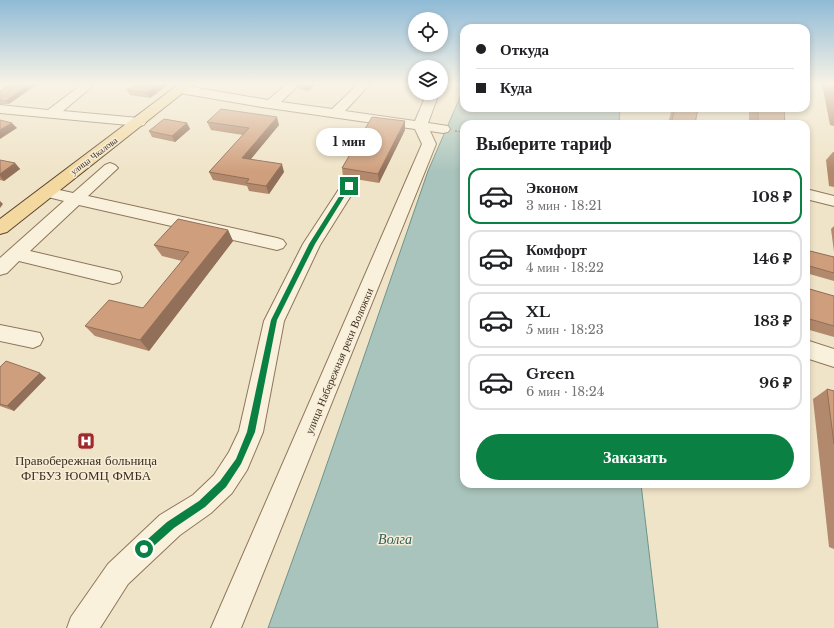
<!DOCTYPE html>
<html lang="ru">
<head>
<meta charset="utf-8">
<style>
	:root { --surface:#fff; --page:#f6f6f6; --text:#202124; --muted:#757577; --line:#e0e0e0; --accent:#0b8043 }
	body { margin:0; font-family:"Libre Baskerville",serif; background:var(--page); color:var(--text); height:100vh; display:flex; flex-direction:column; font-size:15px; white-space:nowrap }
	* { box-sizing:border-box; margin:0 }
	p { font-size:13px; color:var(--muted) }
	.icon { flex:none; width:22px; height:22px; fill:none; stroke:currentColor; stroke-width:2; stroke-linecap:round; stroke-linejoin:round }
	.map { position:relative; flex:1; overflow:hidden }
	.drawer { position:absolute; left:460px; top:120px; width:350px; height:368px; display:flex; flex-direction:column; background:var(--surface); border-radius:12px; box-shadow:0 2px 6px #0003 }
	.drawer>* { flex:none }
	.top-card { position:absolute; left:460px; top:24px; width:350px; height:88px; border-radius:12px; box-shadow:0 2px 6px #0003; display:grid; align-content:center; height:88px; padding:0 16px; background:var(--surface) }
	.fabs { position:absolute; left:408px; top:12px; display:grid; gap:8px }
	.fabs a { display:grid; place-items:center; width:40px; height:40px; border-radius:50%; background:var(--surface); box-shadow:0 2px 6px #0003; font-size:20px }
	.end { position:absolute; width:18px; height:18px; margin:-9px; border:5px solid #0b8043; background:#fff; box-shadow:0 0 0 2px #fff }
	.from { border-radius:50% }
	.bubble { position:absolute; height:28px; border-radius:14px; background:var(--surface); box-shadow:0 2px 6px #0003; font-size:13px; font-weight:800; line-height:28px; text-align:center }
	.top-card b { display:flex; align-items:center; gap:14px; height:38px; font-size:15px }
	.top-card b+b { border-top:1px solid var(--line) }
	.top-card i { width:10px; height:10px; background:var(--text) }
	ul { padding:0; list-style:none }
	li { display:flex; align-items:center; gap:12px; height:56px; margin:0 8px 6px; padding:0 8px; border:2px solid var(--line); border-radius:12px }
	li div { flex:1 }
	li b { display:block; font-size:15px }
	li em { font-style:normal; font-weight:800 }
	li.active { border-color:var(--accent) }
	li>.icon { width:36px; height:36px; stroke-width:1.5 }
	h2 { padding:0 16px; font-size:18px; line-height:48px }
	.button { display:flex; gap:8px; margin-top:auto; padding:8px 16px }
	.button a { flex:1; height:46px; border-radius:24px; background:var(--accent); color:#fff; font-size:16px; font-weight:800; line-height:46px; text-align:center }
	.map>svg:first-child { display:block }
	.water { fill:#a9c4bc; stroke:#6f938a }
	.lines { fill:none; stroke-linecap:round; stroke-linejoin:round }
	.minor-casing { stroke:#8d765c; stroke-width:2 }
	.major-casing { stroke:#5b4430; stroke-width:2 }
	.path-far1 { stroke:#8d765c; stroke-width:1.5; stroke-dasharray:2 1.5; stroke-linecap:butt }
	.path { stroke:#8d765c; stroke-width:2; stroke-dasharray:2.5 1.5; stroke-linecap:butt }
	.minor { fill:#faf1dc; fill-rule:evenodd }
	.major { fill:#f3d9a0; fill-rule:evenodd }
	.wall { fill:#b2896c }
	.shaded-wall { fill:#916f58 }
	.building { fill:#cf9f7d; stroke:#916f58 }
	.route { fill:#0b8043 }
	.labels { text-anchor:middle; stroke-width:3; stroke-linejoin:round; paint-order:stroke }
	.far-street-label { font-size:9px; fill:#3d2e20; stroke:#f7eed8 }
	.street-label { font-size:11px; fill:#3d2e20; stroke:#f7eed8 }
	.near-poi-label { font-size:13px; fill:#3d2e20; stroke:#f7eed8 }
	.near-water-label { font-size:14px; font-style:italic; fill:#2f5d5a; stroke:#f7eed8 }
</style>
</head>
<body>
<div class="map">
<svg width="834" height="628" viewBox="0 0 834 628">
	<rect width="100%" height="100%" fill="#f0e4c8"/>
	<path class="water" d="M 464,88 L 464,108 L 620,108 L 619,124 L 464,124 L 464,484 L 641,484 L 658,628 L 268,628 L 319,487 L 428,171 Z"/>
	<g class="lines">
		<defs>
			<g id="minor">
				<path d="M 0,84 L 13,84 L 4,93 L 0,94 Z"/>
				<path d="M 82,84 L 95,84 L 63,111 L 139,118 L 144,119 L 146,122 L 144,125 L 139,126 L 0,113 L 0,105 L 48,110 Z"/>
				<path d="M 287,84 L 300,84 L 281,102 L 332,109 L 358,84 L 370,84 L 345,111 L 415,121 L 427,93 L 439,93 L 428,123 L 448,126 L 450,129 L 448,132 L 443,133 L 430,131 L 436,144 L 241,628 L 211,628 L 422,144 L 415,129 L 262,107 L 180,93 L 176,92 L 174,89 L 176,86 L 180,85 L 268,100 Z"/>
				<path d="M 110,163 L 115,165 L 118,168 L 88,196 L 277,238 L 283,240 L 286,244 L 283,248 L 277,250 L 79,205 L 30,251 L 120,272 L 122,277 L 120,282 L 113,284 L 19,261 L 7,273 L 0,275 L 0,258 L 64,201 L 40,195 L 38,192 L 40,189 L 46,187 L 73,193 L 105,165 Z"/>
				<path d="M 349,181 L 355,183 L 357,186 L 320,245 L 284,321 L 263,432 L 247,470 L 232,493 L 211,513 L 180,535 L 128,584 L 100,628 L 67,628 L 71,617 L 108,564 L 160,515 L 193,495 L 214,475 L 229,452 L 239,431 L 264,321 L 303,244 L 343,183 Z"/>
				<path d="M 806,189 L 834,196 L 834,206 L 806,199 Z"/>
				<path d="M 0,325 L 40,333 L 43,339 L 40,345 L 33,348 L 0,341 Z"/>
				<path d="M 806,340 L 834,349 L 834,367 L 806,358 Z"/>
			</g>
			<path id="major" d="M 179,84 L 194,84 L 7,232 L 0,234 L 0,219 Z"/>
		</defs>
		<use href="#minor" class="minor-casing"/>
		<use href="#major" class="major-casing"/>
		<path class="path-far1" d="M 455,131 L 464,132"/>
		<path class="path" d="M 806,214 L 807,207"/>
		<use href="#minor" class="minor"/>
		<use href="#major" class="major"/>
	</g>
	<g class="wall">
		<path d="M 169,84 L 150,98 L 130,95 L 127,90 Z"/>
		<path d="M 316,84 L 308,91 L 298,88 L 297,85 Z"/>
		<path d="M 822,84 L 834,84 L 834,126 L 830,125 Z"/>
		<path d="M 0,91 L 9,104 L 0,104 Z"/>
		<path d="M 672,108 L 698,108 L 695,124 L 668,124 Z"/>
		<path d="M 749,108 L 784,108 L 785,124 L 749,124 Z"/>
		<path d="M 207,122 L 279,125 L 251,159 L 284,172 L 269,194 L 249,191 L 247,186 L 213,180 L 209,172 L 243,135 L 211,130 Z"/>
		<path d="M 187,123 L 190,129 L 175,142 L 152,137 L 149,131 Z"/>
		<path d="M 405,130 L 379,183 L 343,177 L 342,168 Z"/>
		<path d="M 833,152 L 834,152 L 834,187 L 829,186 L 826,160 Z"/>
		<path d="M 0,160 L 15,163 L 20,169 L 4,181 L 0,180 Z"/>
		<path d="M 834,226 L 834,252 L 831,229 Z"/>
		<path d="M 228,230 L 233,241 L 149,351 L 95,336 L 85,326 L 143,308 L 182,261 L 162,256 L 154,245 Z"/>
		<path d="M 806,250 L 834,257 L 834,281 L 806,273 Z"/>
		<path d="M 806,288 L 834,296 L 834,337 L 806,329 Z"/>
		<path d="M 0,367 L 40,373 L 46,378 L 14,411 L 0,406 Z"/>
		<path d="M 827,389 L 834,391 L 834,549 L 829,547 L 813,399 Z"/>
	</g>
	<g class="shaded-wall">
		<path d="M 30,84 L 38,84 L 9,104 L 6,101 Z"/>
		<path d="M 159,84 L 169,84 L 150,98 L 147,92 Z"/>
		<path d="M 313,84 L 316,84 L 308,91 L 308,88 Z"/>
		<path d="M 277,117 L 279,125 L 245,166 L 242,158 Z"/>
		<path d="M 405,121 L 405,130 L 379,183 L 378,174 Z"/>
		<path d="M 12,123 L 17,128 L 0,139 L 0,130 Z"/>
		<path d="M 187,123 L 190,129 L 175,142 L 172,136 Z"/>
		<path d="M 15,163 L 20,169 L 4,181 L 0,176 L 0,174 Z"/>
		<path d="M 282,164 L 284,172 L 269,194 L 266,186 Z"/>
		<path d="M 0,201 L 3,204 L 0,208 Z"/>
		<path d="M 228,230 L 233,241 L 149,351 L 140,340 Z"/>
		<path d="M 40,373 L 46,378 L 14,411 L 7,406 Z"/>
	</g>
	<g class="building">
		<path d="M 9,84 L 30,84 L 6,101 L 0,100 L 0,91 L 2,90 Z"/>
		<path d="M 135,84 L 159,84 L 147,92 L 127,90 Z"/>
		<path d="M 299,84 L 313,84 L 308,88 L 297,85 Z"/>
		<path d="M 675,108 L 698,108 L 695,124 L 671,124 Z"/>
		<path d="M 758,108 L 784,108 L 785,124 L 767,124 L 758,122 Z"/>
		<path d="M 221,109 L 277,117 L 242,158 L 282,164 L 266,186 L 246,183 L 249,179 L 209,172 L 249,128 L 207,122 Z"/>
		<path d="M 372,117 L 405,121 L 378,174 L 342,168 Z"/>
		<path d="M 164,119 L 187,123 L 172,136 L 149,131 Z"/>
		<path d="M 0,120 L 12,123 L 0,130 Z"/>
		<path d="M 0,160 L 15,163 L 0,174 Z"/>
		<path d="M 178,219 L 228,230 L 140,340 L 85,326 L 109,300 L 143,308 L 189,252 L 154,245 Z"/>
		<path d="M 806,250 L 834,257 L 834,273 L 806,265 Z"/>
		<path d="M 806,288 L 834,296 L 834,326 L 806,318 Z"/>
		<path d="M 6,361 L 40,373 L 7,406 L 0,404 L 0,367 Z"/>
		<path d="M 827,389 L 834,391 L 834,444 Z"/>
	</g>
	<linearGradient id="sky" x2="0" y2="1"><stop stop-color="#8fbad6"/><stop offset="0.49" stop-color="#f8f3e6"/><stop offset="1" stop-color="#f8f3e6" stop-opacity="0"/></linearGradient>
	<rect width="834" height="171" fill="url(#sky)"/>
	<path class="route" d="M 347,184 L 351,186 L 315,244 L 277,320 L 255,432 L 241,464 L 226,487 L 205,507 L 174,528 L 147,552 L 144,554 L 140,552 L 139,549 L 140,546 L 167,522 L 199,501 L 220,481 L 236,459 L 247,432 L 271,320 L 309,244 Z"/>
	<defs>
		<symbol id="hospital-square" viewBox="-11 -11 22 22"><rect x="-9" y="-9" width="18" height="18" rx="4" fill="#9e2a2b" stroke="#f7eed8"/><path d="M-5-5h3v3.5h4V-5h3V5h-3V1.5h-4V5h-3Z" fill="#fff"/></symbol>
	</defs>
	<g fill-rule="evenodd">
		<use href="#hospital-square" x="76" y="431" width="20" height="20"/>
	</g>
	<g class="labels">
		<g class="far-street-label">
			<text transform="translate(94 156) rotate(-37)" y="3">улица Чкалова</text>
		</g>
		<g class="street-label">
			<text transform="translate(339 361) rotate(-67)" y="4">улица Набережная реки Воложки</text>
		</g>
		<g class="near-poi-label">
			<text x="86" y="465">Правобережная больница<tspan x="86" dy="15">ФГБУЗ ЮОМЦ ФМБА</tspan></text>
		</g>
		<g class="near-water-label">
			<text x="395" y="544">Волга</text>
		</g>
	</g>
</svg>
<div class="fabs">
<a><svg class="icon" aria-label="locate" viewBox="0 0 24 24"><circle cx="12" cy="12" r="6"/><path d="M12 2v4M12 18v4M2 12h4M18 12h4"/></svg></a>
<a><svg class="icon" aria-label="layers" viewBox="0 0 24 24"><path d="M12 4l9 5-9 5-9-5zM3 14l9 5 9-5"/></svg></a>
</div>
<i class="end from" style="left:144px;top:549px"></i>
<i class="end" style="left:349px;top:186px"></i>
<div class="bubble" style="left:316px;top:128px;width:66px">1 мин</div>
<div class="top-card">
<b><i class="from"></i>Откуда</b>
<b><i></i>Куда</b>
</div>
<section class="drawer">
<h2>Выберите тариф</h2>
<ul>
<li class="active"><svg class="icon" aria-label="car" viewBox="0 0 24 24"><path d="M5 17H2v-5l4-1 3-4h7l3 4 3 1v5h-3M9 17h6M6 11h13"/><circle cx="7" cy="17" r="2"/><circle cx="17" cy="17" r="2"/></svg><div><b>Эконом</b><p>3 мин · 18:21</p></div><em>108 ₽</em></li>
<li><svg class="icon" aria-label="car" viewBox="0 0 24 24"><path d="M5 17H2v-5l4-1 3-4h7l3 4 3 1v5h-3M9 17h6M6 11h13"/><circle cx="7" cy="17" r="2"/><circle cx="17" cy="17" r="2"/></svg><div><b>Комфорт</b><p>4 мин · 18:22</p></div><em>146 ₽</em></li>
<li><svg class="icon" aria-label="car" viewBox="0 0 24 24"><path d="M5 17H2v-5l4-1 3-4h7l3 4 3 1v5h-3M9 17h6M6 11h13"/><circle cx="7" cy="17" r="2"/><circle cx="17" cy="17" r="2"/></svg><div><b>XL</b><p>5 мин · 18:23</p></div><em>183 ₽</em></li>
<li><svg class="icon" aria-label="car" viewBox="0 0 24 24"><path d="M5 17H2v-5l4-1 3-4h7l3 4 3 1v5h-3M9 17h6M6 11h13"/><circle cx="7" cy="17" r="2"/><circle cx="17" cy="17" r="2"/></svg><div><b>Green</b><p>6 мин · 18:24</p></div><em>96 ₽</em></li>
</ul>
<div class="button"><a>Заказать</a></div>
</section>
</div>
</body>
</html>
